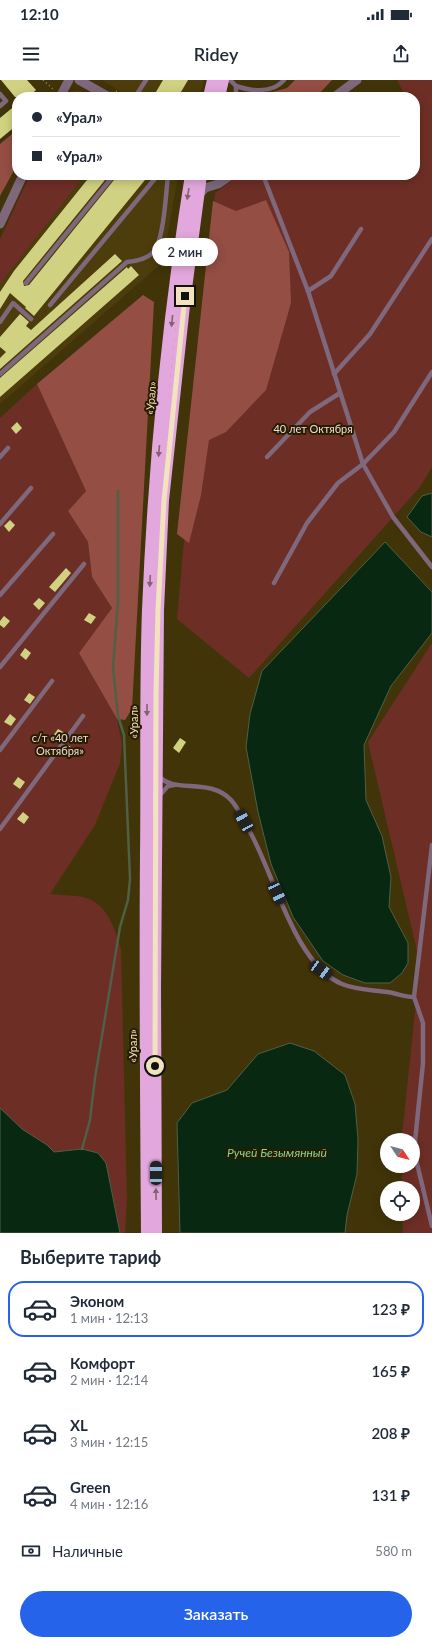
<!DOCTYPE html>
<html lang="ru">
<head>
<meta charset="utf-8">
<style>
	:root { --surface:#fff; --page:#f6f6f7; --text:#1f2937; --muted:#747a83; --line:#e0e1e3; --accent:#2563eb }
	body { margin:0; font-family:Lato,sans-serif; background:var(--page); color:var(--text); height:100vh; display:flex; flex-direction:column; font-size:15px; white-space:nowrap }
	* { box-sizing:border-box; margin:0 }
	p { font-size:13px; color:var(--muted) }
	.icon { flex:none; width:22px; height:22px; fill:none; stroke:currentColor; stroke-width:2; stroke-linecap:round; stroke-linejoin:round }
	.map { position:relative; height:1153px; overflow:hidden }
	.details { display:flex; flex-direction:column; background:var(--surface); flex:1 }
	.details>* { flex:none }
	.guide { position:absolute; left:12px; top:12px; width:408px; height:88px; border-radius:16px; box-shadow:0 2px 10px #0003; display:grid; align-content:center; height:88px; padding:0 20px; background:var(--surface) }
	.needle { width:26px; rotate:125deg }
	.buttons { position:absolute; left:380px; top:1053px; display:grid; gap:8px }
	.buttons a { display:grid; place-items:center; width:40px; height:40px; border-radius:50%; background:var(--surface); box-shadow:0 2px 10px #0003; font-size:20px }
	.end { position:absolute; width:18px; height:18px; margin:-9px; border:5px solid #f1e3be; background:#111; box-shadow:0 0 0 2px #111 }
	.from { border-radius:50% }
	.bubble { position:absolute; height:28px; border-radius:14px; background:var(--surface); box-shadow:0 2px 10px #0003; font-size:13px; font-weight:600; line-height:28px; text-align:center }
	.car { position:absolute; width:12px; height:24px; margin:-12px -6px; border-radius:5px; box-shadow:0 0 3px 1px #0007; background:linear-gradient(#222 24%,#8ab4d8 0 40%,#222 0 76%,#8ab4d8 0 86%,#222 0) }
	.guide b { display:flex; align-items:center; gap:14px; height:38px; font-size:15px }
	.guide b+b { border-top:1px solid var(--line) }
	.guide i { width:10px; height:10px; background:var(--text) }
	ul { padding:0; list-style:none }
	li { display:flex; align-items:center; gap:12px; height:56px; margin:0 8px 6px; padding:0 12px; border:2px solid transparent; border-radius:16px }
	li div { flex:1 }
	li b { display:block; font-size:15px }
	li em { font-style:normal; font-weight:600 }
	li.on { border-color:var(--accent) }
	li>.icon { width:36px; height:36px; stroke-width:1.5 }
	h2 { padding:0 20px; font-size:18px; line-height:48px }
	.pay { display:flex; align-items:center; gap:10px; height:44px; padding:0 20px; font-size:15px }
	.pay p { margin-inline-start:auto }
	.action { display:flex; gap:8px; margin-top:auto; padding:8px 20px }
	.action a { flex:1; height:46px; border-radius:24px; background:var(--accent); color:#fff; font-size:16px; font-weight:600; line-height:46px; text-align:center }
	.status { display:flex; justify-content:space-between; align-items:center; height:28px; padding:0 20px; background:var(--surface); direction:ltr }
	.status svg { height:11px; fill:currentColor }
	header { display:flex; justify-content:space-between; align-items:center; height:52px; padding:0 20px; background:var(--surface); font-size:18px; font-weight:600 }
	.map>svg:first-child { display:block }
	.built { fill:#4d3d0c }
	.green { fill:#6d2e25 }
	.forest { fill:#944e44 }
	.water { fill:#082811; stroke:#4e6045 }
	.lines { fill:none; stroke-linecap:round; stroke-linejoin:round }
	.stream { stroke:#4e6045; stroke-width:2.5 }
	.building { fill:#d0d282 }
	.path { stroke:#9c8e66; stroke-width:1.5; stroke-dasharray:1 3; stroke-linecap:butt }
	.lane { stroke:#7f677c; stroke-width:4.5 }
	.street { stroke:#7f677c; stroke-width:9 }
	.highway { stroke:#e2a8dd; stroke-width:12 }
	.oneway { fill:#84626e }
	.route { stroke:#f1e3be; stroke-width:5 }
	.labels { text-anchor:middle; stroke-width:4; stroke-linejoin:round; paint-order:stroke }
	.street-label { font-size:11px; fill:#f1e3be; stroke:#271c00 }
	.park-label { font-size:11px; fill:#f0dad6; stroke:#271c00 }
	.water-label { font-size:12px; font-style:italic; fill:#80d592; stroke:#271c00 }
</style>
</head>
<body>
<div class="status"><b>12:10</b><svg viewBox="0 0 49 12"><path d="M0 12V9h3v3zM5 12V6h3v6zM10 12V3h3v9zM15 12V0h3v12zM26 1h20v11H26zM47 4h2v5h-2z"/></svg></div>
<header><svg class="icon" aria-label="menu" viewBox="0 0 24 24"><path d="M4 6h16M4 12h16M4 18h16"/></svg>Ridey<svg class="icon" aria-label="share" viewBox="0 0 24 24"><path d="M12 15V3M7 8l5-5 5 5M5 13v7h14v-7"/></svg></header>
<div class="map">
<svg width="432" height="1153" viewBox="0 0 432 1153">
	<rect width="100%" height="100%" fill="#423409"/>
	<g class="built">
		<path d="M 102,0 L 204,0 L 199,17 L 130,17 Z"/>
		<path d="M 85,95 L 178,95 L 163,182 L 0,324 L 0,204 Z"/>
	</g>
	<g class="green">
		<path d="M 397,0 L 432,0 L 432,387 L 420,407 L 249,598 L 177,539 L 215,113 L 239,95 L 415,95 L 415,17 L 406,17 Z"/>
		<path d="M 74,11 L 81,11 L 92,17 L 67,17 Z"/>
		<path d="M 30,95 L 85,95 L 0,204 L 0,159 Z"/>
		<path d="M 37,304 L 86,411 L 68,431 L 88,462 L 92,497 L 112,528 L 79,573 L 117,639 L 122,664 L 120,683 L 95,745 L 50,814 C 59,815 67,815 76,816 C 106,819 113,844 121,869 L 127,1119 L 125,1153 L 120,1153 L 111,1105 L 82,1069 L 54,1072 L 47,1065 L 22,1049 L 0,1028 L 0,338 Z"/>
		<path d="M 432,563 L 432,1153 L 403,1153 L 402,1134 L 413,1134 L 413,1108 L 402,1108 L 402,1086 L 413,1086 L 413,1060 L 402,1060 L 402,1056 L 420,884 L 368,662 Z"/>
	</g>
	<g class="forest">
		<path d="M 295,0 L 332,0 L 316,17 L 254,17 L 287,8 Z"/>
		<path d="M 17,50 L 17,85 L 0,116 L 0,64 Z"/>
		<path d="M 266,120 L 289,172 L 291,223 L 266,310 L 226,352 L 209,360 L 201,415 L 189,463 L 177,454 L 213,121 L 236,131 Z"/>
		<path d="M 143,215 L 154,222 L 132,629 L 125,640 L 117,639 L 79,573 L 112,528 L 92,497 L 88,462 L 68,431 L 86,411 L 37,304 Z"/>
	</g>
	<g class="water">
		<path d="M 432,413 L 432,457 L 421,452 L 407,437 L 422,416 Z"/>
		<path d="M 385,462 L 432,512 L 432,553 L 391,606 L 364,665 L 366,720 L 382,756 L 391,797 L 389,827 L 408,863 L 408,883 L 402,893 L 390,903 L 365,903 L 343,895 L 323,881 L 293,837 L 271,784 L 258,732 L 246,667 L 250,634 L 262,591 Z"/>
		<path d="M 290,963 L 314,971 L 345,995 L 355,1024 L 358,1059 L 357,1094 L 347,1135 L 345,1153 L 180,1153 L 177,1043 L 192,1023 L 227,1010 L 258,974 Z"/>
		<path d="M 0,1028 L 22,1049 L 47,1065 L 54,1072 L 82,1069 L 98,1073 L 106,1083 L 120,1153 L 0,1153 Z"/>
	</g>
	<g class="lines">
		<path class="stream" d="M 82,1069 L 90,1040 L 95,998 L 120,847 L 128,820 L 130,799 L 124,655 L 118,636 L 113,587 L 118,522 L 118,411"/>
	</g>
	<g class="building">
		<path d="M 1,0 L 27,0 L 36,10 L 28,17 L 15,17 Z"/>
		<path d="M 163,0 L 188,0 L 178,17 L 153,17 Z"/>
		<path d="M 17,24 L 17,45 L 0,59 L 0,38 Z"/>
		<path d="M 91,95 L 109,95 L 23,201 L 24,206 L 29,205 L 118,95 L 149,95 L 34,236 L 25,228 L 26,227 L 10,213 L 0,229 L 0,212 L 14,191 Z"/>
		<path d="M 115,174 L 122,181 L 0,289 L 0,278 L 6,272 L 0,267 L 0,257 L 20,234 L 29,242 L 26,246 L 31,250 Z"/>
		<path d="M 131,186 L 139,195 L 0,317 L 0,298 L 127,187 L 128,189 Z"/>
		<path d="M 17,342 L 22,348 L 16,354 L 11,348 Z"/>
		<path d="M 10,440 L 15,445 L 9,452 L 4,446 Z"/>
		<path d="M 66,488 L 71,493 L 55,512 L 49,507 Z"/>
		<path d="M 39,518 L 45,523 L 39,530 L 33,524 Z"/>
		<path d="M 89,533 L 96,537 L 91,544 L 84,540 Z"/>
		<path d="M 4,536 L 10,541 L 4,548 L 0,545 L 0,541 Z"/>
		<path d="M 25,568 L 31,573 L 26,580 L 20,575 Z"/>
		<path d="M 29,613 L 35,617 L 30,624 L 24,620 Z"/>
		<path d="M 10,634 L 16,639 L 11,646 L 4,642 Z"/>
		<path d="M 58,649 L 65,653 L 60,660 L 53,656 Z"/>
		<path d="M 180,658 L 186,662 L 179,673 L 173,668 Z"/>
		<path d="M 68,665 L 75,670 L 69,677 L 63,672 Z"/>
		<path d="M 18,697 L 25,702 L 20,709 L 13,704 Z"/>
		<path d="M 23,732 L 29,737 L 24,744 L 17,739 Z"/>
	</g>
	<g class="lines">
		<g class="path">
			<path d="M 43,0 L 53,9"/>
			<path d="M 116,11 L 126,17"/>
			<path d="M 163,168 L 168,179"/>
		</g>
		<g class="lane">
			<path d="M 230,0 L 236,6 L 236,17"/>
			<path d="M 236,6 C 251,11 272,14 284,0"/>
			<path d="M 0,14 L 6,21 L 0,26"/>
			<path d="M 135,17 L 146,0"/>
			<path d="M 263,95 L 308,211 L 363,384 L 393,437 L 432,487"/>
			<path d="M 26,203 L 114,95"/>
			<path d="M 308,211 L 331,196 L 361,149"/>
			<path d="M 50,225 L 158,95"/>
			<path d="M 0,242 L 13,223 L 31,239"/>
			<path d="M 0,294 L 127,182 C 137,181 149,179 155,170 C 164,156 166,113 168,95"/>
			<path d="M 334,294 L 370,254 L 432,159"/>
			<path d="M 0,377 L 8,368"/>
			<path d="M 267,377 L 310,332 L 340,313"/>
			<path d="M 0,444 L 31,408"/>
			<path d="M 274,503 L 307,443 L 338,403 L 363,384 L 394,352 L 432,292"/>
			<path d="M 0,515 L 53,454"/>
			<path d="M 0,587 L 84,484"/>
			<path d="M 0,670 L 52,601"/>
			<path d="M 159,696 C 173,714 210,697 231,720 C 239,729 244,741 250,752 C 274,794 295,885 342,904 C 356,910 372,910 387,912 C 396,913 404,917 414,917"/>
			<path d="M 160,715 L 168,706 L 174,705"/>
			<path d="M 0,749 L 83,636"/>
			<path d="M 432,765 L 414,917 L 423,943 L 423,983 L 414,1071 L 432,1146"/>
		</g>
		<g class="street">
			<path d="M 79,0 L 109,17"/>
			<path d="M 60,17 L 69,0"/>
			<path d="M 334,17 L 357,0"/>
			<path d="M 198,116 L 205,108 L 218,104 L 231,95"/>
			<path d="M 0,144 L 23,95"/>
		</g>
		<g class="highway">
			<path d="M 209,17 L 213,0"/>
			<path d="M 219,17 L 223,0"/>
			<path d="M 147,1153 C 146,1027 145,901 146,775 C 147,693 145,611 148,530 C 154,385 168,238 191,95"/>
			<path d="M 156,1153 L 155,909 L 158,530 L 163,420 L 185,216 L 201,95"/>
		</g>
	</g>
	<defs><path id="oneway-solid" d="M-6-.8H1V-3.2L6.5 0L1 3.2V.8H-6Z"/></defs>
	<g class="oneway">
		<use href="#oneway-solid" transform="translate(188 114) rotate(99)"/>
		<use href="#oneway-solid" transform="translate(172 241) rotate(96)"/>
		<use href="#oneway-solid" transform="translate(159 371) rotate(95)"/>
		<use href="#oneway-solid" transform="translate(150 501) rotate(93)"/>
		<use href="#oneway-solid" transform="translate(147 630) rotate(90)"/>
		<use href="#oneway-solid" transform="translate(156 1114) rotate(-91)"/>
	</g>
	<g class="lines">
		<path class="route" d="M 155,986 L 156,614 L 158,530 L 164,420 L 185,216"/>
	</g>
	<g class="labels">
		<g class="street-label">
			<text transform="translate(151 318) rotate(-85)" y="4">«Урал»</text>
			<text transform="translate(134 642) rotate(-90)" y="4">«Урал»</text>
			<text transform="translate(133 966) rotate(-90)" y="4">«Урал»</text>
		</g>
		<g class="park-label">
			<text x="313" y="353">40 лет Октября</text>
			<text x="60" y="662">с/т «40 лет<tspan x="60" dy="13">Октября»</tspan></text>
		</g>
		<g class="water-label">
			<text x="277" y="1077">Ручей Безымянный</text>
		</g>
	</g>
</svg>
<div class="buttons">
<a><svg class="needle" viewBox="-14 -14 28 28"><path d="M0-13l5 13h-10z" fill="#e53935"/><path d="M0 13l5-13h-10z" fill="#747a83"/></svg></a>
<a><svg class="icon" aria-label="locate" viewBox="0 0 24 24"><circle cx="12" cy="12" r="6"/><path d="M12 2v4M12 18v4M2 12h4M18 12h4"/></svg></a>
</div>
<i class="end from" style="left:155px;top:986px"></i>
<i class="end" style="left:185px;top:216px"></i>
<div class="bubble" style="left:152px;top:158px;width:66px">2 мин</div>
<i class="car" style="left:244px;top:741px;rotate:331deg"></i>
<i class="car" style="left:277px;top:813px;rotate:155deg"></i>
<i class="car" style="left:321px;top:890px;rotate:125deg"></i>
<i class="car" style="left:156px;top:1093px;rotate:0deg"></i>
<div class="guide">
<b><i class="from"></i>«Урал»</b>
<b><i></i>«Урал»</b>
</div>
</div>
<section class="details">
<h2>Выберите тариф</h2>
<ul>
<li class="on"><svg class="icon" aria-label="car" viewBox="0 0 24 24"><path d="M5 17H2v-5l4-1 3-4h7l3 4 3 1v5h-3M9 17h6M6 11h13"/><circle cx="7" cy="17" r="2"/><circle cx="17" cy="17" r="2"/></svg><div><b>Эконом</b><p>1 мин · 12:13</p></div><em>123 ₽</em></li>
<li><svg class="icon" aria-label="car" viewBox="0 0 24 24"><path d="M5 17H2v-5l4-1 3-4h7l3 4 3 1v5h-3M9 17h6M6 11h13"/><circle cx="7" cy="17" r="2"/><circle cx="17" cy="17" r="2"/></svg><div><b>Комфорт</b><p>2 мин · 12:14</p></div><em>165 ₽</em></li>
<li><svg class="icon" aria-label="car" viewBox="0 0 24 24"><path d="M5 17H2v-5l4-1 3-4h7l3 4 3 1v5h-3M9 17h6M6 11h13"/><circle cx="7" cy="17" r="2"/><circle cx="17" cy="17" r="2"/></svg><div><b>XL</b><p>3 мин · 12:15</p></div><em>208 ₽</em></li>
<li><svg class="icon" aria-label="car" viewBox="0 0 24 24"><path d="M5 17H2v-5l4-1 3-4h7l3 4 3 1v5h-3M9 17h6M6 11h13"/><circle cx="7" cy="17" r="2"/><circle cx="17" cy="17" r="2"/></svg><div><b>Green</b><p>4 мин · 12:16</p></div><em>131 ₽</em></li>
</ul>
<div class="pay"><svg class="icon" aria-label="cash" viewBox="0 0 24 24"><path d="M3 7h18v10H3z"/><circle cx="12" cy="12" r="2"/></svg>Наличные<p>580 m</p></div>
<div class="action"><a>Заказать</a></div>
</section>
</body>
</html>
